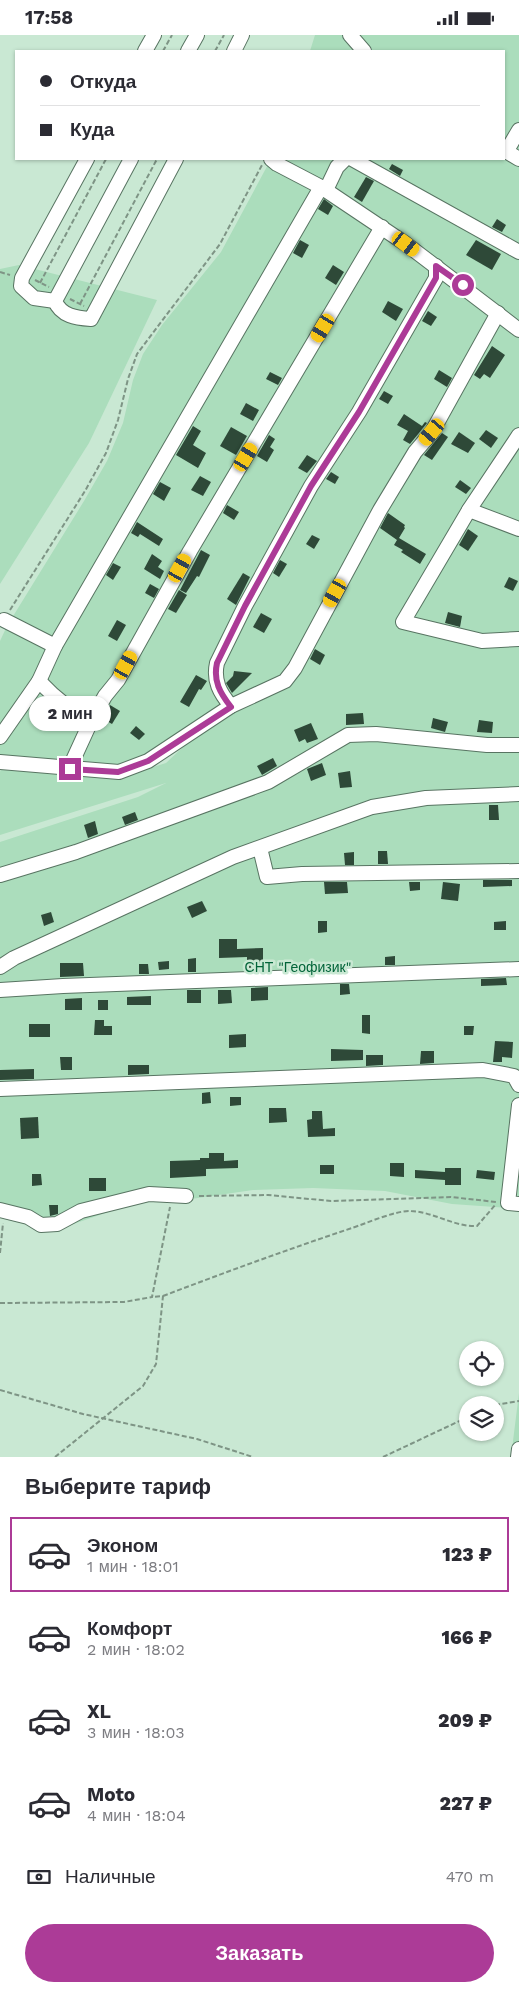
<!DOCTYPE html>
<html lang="ru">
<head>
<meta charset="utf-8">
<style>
	:root { --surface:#fff; --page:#f2f2f3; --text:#2b2b33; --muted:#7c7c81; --line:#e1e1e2; --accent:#ac3b97 }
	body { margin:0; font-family:"Work Sans",sans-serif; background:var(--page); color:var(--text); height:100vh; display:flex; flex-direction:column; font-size:19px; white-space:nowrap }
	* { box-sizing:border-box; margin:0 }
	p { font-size:16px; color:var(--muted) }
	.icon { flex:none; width:28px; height:28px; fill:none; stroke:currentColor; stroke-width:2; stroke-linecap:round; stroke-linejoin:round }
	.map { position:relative; height:1422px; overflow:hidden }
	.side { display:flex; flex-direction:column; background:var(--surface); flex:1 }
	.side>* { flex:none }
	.top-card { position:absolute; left:15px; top:15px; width:490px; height:110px; border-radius:0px; box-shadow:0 1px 4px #0004; display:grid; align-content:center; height:110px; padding:0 25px; background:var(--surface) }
	.fabs { position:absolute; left:459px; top:1306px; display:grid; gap:10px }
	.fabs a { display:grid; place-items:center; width:45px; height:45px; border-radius:50%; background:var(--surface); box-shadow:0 1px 4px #0004; font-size:25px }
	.end { position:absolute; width:22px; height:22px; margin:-11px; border:6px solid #ac3b97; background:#fff; box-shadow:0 0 0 2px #fff }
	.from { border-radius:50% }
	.bubble { position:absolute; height:35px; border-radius:18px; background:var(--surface); box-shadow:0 1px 4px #0004; font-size:16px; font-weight:800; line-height:35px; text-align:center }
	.car { position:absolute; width:15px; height:30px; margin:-15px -8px; border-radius:6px; box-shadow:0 0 4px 1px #0007; background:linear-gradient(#f5c518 24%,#345 0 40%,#f5c518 0 76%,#345 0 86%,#f5c518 0) }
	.top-card b { display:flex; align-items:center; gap:18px; height:48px; font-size:19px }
	.top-card b+b { border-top:1px solid var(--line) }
	.top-card i { width:12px; height:12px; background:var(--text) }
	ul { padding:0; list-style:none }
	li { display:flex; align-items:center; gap:15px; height:75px; margin:0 10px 8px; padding:0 15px; border:2px solid transparent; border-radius:0px }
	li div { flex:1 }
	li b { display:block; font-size:19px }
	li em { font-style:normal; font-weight:800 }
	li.selected { border-color:var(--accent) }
	li>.icon { width:45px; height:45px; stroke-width:1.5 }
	h2 { padding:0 25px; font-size:22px; line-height:60px }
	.pay { display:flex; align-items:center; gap:12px; height:55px; padding:0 25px; font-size:19px }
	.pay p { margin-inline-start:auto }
	.action { display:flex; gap:10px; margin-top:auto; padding:10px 25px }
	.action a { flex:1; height:58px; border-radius:30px; background:var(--accent); color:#fff; font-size:20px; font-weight:800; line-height:58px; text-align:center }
	.status { display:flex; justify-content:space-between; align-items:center; height:35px; padding:0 25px; background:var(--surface); direction:ltr }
	.status svg { height:14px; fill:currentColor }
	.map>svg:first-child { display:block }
	.green { fill:#abddbc }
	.building { fill:#2e4938 }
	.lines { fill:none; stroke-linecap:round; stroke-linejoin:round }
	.minor-casing { stroke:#587462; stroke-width:16 }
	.path { stroke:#7e9485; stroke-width:2; stroke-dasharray:5 2.5; stroke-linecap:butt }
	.minor { stroke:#fff; stroke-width:14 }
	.route { stroke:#ac3b97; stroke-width:6 }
	.labels { text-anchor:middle; stroke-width:5; stroke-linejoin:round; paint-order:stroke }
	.park-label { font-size:14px; fill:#026439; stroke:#c9e8d3 }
</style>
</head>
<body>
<div class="status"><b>17:58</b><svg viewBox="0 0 49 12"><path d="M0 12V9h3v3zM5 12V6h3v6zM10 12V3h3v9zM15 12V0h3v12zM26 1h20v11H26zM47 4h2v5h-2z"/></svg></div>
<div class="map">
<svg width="519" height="1422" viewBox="0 0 519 1422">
	<rect width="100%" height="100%" fill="#c9e8d3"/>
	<g class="green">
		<path d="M 315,0 L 519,0 L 519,1176 L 509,1173 L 452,1169 L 385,1156 L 313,1153 L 253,1155 L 191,1164 L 140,1166 L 56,1195 L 0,1180 L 0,807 L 138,762 L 166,748 L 0,800 L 0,737 L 2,730 L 34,731 L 71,740 L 118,743 L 166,728 L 199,697 L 127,732 L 0,726 L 0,606 L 7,591 L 84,466 L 107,426 L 123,388 L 133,345 L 143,319 L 162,290 L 221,217 L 271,124 L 504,124 L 504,16 L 310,16 Z"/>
		<path d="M 19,230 L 157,265 L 89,408 L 0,549 L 0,234 Z"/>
		<path d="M 519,1358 L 519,1422 L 511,1422 Z"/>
	</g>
	<g class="building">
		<path d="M 392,129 L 403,135 L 400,141 L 389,134 Z"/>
		<path d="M 366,142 L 374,146 L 362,167 L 354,162 Z"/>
		<path d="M 324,164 L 333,171 L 328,180 L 318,174 Z"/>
		<path d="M 497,184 L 506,190 L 502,197 L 492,192 Z"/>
		<path d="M 300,205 L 309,210 L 302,223 L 293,218 Z"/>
		<path d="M 476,205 L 501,219 L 492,235 L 466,220 Z"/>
		<path d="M 333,230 L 344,237 L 336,250 L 325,243 Z"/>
		<path d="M 388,266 L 403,274 L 396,286 L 382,277 Z"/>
		<path d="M 428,276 L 437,282 L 431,291 L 422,286 Z"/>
		<path d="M 492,311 L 505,320 L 490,343 L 484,339 L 480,344 L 474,340 Z"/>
		<path d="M 439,335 L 452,343 L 447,352 L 434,344 Z"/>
		<path d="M 270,337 L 282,343 L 278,350 L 266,344 Z"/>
		<path d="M 384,356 L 393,361 L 388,369 L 379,364 Z"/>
		<path d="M 246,368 L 259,375 L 253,386 L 240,379 Z"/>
		<path d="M 404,379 L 422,391 L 425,387 L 427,388 L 410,409 L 403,405 L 408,396 L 397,390 Z"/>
		<path d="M 193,391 L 201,396 L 193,410 L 206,418 L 198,433 L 176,420 Z"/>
		<path d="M 231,392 L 247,401 L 236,420 L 220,411 Z"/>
		<path d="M 486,395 L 498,403 L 491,413 L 479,404 Z"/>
		<path d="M 459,397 L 475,408 L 468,418 L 451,409 Z"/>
		<path d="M 442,398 L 448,402 L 432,425 L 424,420 Z"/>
		<path d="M 269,400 L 275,404 L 270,412 L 274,415 L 267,427 L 257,421 Z"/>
		<path d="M 307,420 L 317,426 L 307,438 L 298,433 Z"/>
		<path d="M 331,437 L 339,442 L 335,449 L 326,444 Z"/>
		<path d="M 200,441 L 211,447 L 203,461 L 191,455 Z"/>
		<path d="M 460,445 L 471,453 L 466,459 L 455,452 Z"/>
		<path d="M 160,447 L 171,453 L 164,466 L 153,459 Z"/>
		<path d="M 227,470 L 239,477 L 234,485 L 223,478 Z"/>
		<path d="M 388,478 L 405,490 L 404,492 L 405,493 L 399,503 L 426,519 L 420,529 L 401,517 L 403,515 L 394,510 L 397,505 L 380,493 Z"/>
		<path d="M 137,487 L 163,504 L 159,511 L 140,499 L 138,502 L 131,498 Z"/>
		<path d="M 468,494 L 478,501 L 468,516 L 459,510 Z"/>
		<path d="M 312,500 L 320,504 L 314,514 L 306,509 Z"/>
		<path d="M 201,515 L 210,520 L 199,542 L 197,541 L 186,558 L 180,555 Z"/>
		<path d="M 152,519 L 162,526 L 158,532 L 164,536 L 160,544 L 144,534 Z"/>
		<path d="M 280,525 L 287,529 L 279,542 L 273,538 Z"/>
		<path d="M 113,528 L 121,532 L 113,545 L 106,540 Z"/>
		<path d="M 243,538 L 250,542 L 236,570 L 227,564 Z"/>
		<path d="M 509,542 L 518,546 L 513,556 L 504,552 Z"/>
		<path d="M 150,549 L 159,554 L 154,563 L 145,558 Z"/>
		<path d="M 179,555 L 187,560 L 176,578 L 168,574 Z"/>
		<path d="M 448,577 L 462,581 L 460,592 L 445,588 Z"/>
		<path d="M 261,578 L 272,584 L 264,598 L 253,592 Z"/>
		<path d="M 117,585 L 126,590 L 117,606 L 108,601 Z"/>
		<path d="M 315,614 L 325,620 L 320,630 L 310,624 Z"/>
		<path d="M 234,636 L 252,638 L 232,658 L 226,648 L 233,641 Z"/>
		<path d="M 196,640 L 207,646 L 201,655 L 199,654 L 189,672 L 180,667 Z"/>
		<path d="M 110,670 L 120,676 L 112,689 L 102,683 Z"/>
		<path d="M 363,678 L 364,689 L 346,690 L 346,679 Z"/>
		<path d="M 433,683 L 448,687 L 445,697 L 431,693 Z"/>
		<path d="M 479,685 L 493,687 L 492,698 L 477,697 Z"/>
		<path d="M 311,688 L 318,704 L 307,708 L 305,704 L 299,707 L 294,695 Z"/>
		<path d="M 136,691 L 145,699 L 139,705 L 130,698 Z"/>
		<path d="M 273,723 L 277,731 L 262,740 L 257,731 Z"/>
		<path d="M 322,728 L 326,740 L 311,746 L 307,734 Z"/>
		<path d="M 350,736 L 352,752 L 340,753 L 338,738 Z"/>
		<path d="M 489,770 L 498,770 L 499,785 L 489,785 Z"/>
		<path d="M 135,777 L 138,785 L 125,790 L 122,782 Z"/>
		<path d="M 95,786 L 98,799 L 88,803 L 84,790 Z"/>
		<path d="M 378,816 L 387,816 L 388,829 L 378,829 Z"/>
		<path d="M 354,817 L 354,830 L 345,830 L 344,818 Z"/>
		<path d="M 483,845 L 512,845 L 512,851 L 483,852 Z"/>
		<path d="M 324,847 L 347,847 L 348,858 L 325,859 Z"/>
		<path d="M 409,847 L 420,847 L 420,855 L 410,856 Z"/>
		<path d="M 443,847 L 460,849 L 458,866 L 441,864 Z"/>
		<path d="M 202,866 L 207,876 L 192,883 L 187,872 Z"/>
		<path d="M 51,877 L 54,887 L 44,891 L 41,880 Z"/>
		<path d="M 318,886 L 327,886 L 327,897 L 318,898 Z"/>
		<path d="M 506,886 L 506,895 L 494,895 L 494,887 Z"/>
		<path d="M 219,904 L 237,904 L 237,914 L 263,913 L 263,932 L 247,933 L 247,922 L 219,923 Z"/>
		<path d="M 395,921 L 395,930 L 385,930 L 385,922 Z"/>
		<path d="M 196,923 L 196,937 L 188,937 L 188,924 Z"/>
		<path d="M 169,926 L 169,934 L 159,935 L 158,927 Z"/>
		<path d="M 60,928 L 83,928 L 84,941 L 60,942 Z"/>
		<path d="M 139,929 L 148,929 L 149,939 L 139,939 Z"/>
		<path d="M 506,943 L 507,950 L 481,951 L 481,944 Z"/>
		<path d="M 340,949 L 349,949 L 350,959 L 340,960 Z"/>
		<path d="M 268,952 L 268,965 L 251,966 L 251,953 Z"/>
		<rect x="187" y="955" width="14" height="13"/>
		<path d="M 218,955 L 231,955 L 232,968 L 218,969 Z"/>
		<path d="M 151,961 L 151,970 L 127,970 L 127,962 Z"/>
		<path d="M 82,963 L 82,975 L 65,975 L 65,964 Z"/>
		<rect x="98" y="965" width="10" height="10"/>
		<path d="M 362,980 L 370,980 L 370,999 L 362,998 Z"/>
		<path d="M 95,985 L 104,985 L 104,991 L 112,991 L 112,1000 L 94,1000 Z"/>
		<rect x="29" y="989" width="21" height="13"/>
		<path d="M 464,991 L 474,991 L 473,1000 L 464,1000 Z"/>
		<path d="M 246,999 L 246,1012 L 229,1013 L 229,1000 Z"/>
		<path d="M 495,1006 L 513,1007 L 512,1023 L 502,1022 L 502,1027 L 493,1027 Z"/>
		<path d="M 331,1014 L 363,1015 L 363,1025 L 331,1026 Z"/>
		<path d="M 421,1016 L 434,1016 L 434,1028 L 420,1029 Z"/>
		<path d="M 366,1020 L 383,1020 L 383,1030 L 366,1031 Z"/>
		<path d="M 60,1022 L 72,1022 L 72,1035 L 61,1035 Z"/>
		<path d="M 128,1030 L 149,1030 L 149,1039 L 128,1040 Z"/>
		<path d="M 34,1034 L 34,1044 L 0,1045 L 0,1035 Z"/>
		<path d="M 210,1057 L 211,1068 L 202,1069 L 202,1058 Z"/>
		<path d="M 230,1062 L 241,1062 L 241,1070 L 230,1071 Z"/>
		<path d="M 269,1073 L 286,1073 L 287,1087 L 269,1088 Z"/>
		<path d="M 312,1076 L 322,1076 L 323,1094 L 335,1093 L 335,1101 L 308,1102 L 307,1085 L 312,1084 Z"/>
		<path d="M 38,1082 L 39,1103 L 21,1104 L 20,1083 Z"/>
		<path d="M 209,1118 L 224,1118 L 224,1126 L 238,1125 L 238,1133 L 206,1134 L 206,1141 L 170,1143 L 170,1126 L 200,1125 L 200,1123 L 209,1123 Z"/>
		<path d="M 390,1128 L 404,1128 L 404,1142 L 390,1141 Z"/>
		<rect x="320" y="1130" width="14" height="9"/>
		<path d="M 445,1133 L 461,1133 L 461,1150 L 445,1150 L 445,1145 L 415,1143 L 415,1135 L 445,1137 Z"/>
		<path d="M 477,1135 L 495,1137 L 494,1145 L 476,1143 Z"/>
		<path d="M 32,1139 L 41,1139 L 42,1150 L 32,1151 Z"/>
		<rect x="89" y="1143" width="17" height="13"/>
		<path d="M 49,1170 L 58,1170 L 58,1179 L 50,1181 Z"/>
	</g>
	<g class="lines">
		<defs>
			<g id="minor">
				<path d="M 350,0 L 364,16"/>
				<path d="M 145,16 L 154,0"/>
				<path d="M 188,16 L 197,0"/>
				<path d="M 234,16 L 242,0"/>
				<path d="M 504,115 L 519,124"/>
				<path d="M 506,117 L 519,95"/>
				<path d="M 131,124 L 55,266 C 61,281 76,283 91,284 L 176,124"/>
				<path d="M 271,124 L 277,129 L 321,152"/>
				<path d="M 352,124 L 519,217"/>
				<path d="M 326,155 L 337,132 L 345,124"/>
				<path d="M 55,266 L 34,263 L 21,251 L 22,243 L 87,124"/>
				<path d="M 469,475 L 519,400"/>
				<path d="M 4,585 L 55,611 L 321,152 L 406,209 L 519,295"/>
				<path d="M 518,604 L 482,606 L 403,587 L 469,475 L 519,494"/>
				<path d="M 39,646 L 55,611"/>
				<path d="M 231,671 C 220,658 213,646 217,628 L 245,571 L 311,451 L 359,377 L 436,243 L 436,231"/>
				<path d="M 0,702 L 39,646 C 54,662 70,676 91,686 L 105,661 L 118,645 L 190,516 L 382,192"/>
				<path d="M 0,727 L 119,737 L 148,726 L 231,671 L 285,646 L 295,633 L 380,475 L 415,417 L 432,397 L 498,278"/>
				<path d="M 69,734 L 91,686"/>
				<path d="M 260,813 L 267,842 L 302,839 L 519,836"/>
				<path d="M 0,840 L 76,817 L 268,747 L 348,700 L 376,699 L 487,710 L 519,710"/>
				<path d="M 0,932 L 14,923 L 233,822 L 372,772 L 426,763 L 519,759"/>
				<path d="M 0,955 L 63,951 L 519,934"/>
				<path d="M 0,1054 L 483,1035 L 514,1041 L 519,1050"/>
				<path d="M 519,1070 L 508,1168 L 519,1169"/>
				<path d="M 0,1175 L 28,1182 L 41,1190 L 57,1189 L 81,1176 L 149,1159 L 186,1161"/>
				<path d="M 518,1422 L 519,1414"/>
			</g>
		</defs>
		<use href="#minor" class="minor-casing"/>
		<g class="path">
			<path d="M 163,16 L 172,0"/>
			<path d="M 215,16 L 224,0"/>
			<path d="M 0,237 L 10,240"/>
			<path d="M 35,245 L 49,252"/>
			<path d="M 40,248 L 106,124"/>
			<path d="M 70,264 L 84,271"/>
			<path d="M 80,269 L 157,124"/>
			<path d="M 10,575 L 85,456 L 106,418 L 118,385 L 128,344 L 137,319 L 220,209 L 262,130"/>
			<path d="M 199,1161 L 268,1160 L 331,1166 L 451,1162 L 496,1167"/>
			<path d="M 0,1218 L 3,1188"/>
			<path d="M 163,1261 C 226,1237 289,1214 352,1193 C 367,1188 397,1175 411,1176 C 434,1177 454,1192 477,1191 L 496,1169"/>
			<path d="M 0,1268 L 124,1267 L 152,1262 L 170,1172"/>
			<path d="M 0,1355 L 83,1379 L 197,1404 L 253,1422"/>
			<path d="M 495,1370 L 519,1366"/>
			<path d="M 55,1422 L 143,1351 L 156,1329 L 163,1261 L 152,1262"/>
			<path d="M 383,1422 L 468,1382"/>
		</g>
		<use href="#minor" class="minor"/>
	</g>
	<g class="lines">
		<path class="route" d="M 70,734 L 118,737 L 148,726 L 231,672 C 220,658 213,646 217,628 L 245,571 L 311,451 L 359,377 L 436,243 L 436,231 L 463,250"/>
	</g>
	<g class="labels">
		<g class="park-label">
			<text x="298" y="937">СНТ "Геофизик"</text>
		</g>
	</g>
</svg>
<div class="fabs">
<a><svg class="icon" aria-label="locate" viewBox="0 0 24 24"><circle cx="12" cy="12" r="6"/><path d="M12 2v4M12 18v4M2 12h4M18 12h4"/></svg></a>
<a><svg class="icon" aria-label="layers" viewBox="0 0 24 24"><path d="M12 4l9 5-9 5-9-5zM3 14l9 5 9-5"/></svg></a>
</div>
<i class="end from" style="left:463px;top:250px"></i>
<i class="end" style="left:70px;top:734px"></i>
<div class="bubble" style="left:29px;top:661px;width:82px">2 мин</div>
<i class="car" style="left:406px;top:209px;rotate:127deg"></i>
<i class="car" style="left:323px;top:293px;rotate:211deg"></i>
<i class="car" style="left:432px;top:397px;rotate:220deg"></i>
<i class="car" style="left:246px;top:422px;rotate:31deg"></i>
<i class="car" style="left:180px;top:533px;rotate:29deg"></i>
<i class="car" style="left:335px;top:558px;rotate:209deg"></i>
<i class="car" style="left:126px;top:630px;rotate:29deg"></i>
<div class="top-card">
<b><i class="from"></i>Откуда</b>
<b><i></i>Куда</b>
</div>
</div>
<section class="side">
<h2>Выберите тариф</h2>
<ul>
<li class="selected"><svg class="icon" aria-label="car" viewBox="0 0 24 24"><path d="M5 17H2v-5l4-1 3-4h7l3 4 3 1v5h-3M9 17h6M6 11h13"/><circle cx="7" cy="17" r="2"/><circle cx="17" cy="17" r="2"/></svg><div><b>Эконом</b><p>1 мин · 18:01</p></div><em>123 ₽</em></li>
<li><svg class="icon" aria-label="car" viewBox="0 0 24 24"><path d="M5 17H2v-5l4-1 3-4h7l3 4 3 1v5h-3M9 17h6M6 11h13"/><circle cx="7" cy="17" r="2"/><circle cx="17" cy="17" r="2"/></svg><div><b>Комфорт</b><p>2 мин · 18:02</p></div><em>166 ₽</em></li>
<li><svg class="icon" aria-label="car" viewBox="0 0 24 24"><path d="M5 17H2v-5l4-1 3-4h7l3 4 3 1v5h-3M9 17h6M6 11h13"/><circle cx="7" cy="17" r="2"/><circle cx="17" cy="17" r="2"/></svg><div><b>XL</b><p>3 мин · 18:03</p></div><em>209 ₽</em></li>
<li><svg class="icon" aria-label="car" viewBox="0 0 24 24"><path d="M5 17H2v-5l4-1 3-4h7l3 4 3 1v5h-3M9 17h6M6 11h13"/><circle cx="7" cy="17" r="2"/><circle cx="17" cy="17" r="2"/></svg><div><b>Moto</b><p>4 мин · 18:04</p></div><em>227 ₽</em></li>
</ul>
<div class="pay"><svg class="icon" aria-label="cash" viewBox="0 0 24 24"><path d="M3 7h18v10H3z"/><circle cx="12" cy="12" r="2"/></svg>Наличные<p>470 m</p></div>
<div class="action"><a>Заказать</a></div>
</section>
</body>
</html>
